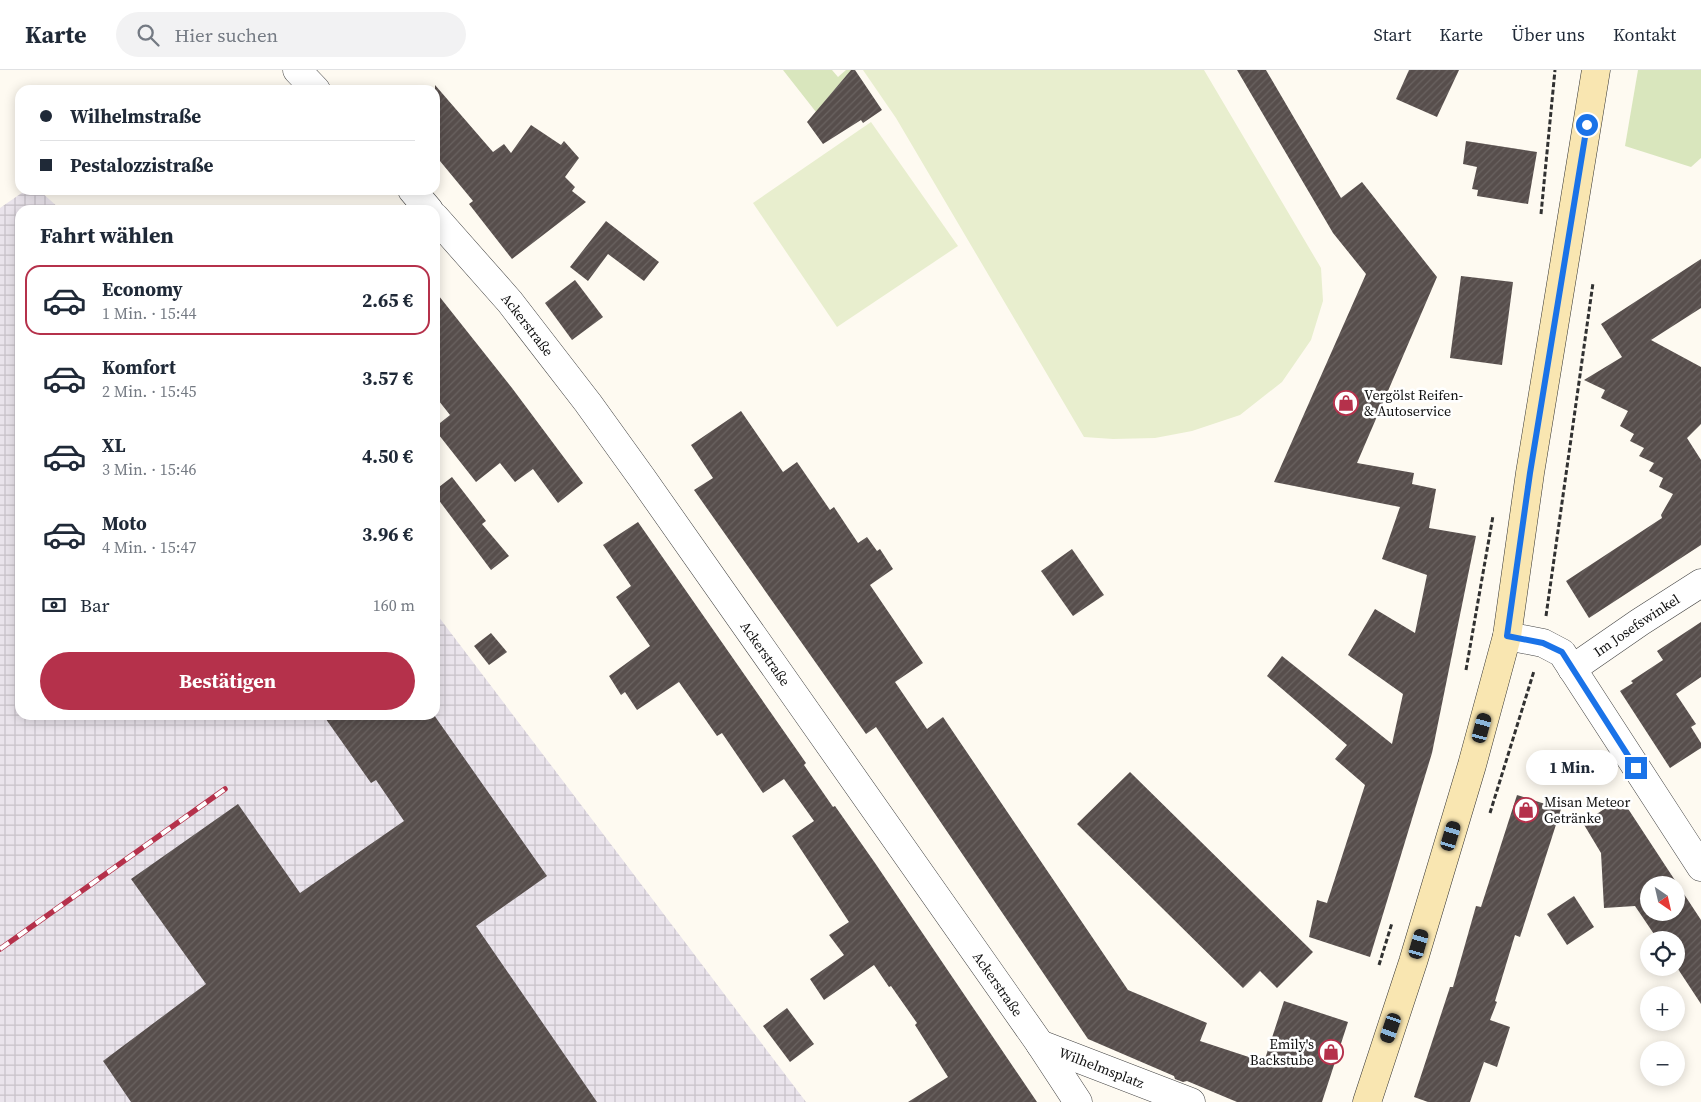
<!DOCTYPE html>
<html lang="de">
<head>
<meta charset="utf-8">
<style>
	:root { --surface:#fff; --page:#f2f2f3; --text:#1f2937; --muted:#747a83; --line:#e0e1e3; --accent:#b5314b }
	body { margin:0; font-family:"Source Serif 4",serif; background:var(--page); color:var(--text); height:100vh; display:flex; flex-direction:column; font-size:19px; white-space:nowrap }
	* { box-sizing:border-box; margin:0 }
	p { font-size:16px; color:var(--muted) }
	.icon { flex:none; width:28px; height:28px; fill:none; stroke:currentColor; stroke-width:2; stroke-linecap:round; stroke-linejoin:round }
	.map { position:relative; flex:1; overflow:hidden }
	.panel { position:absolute; left:15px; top:135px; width:425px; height:515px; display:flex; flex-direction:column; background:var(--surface); border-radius:15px; box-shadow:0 2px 12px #0003 }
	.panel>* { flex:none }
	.top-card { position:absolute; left:15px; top:15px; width:425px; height:110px; border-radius:15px; box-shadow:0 2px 12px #0003; display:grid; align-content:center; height:110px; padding:0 25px; background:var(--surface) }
	.needle { width:32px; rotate:146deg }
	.controls { position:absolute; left:1640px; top:806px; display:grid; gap:10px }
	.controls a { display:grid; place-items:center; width:45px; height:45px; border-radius:50%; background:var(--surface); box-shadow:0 2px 12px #0003; font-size:25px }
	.end { position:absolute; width:22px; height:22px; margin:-11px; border:6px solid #1a73e8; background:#fff; box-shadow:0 0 0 2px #fff }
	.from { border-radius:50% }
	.bubble { position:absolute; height:35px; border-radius:18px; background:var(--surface); box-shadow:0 2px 12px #0003; font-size:16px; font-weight:700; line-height:35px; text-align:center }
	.car { position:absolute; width:15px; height:30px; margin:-15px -8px; border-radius:6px; box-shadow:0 0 4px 1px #0007; background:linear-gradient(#222 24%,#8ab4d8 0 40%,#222 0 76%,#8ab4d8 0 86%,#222 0) }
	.top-card b { display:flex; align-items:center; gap:18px; height:48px; font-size:19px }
	.top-card b+b { border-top:1px solid var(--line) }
	.top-card i { width:12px; height:12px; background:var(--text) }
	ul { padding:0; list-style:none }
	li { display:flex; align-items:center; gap:15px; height:70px; margin:0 10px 8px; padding:0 15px; border:2px solid transparent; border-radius:15px }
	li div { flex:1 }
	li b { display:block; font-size:19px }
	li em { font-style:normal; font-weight:700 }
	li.current { border-color:var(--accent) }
	li>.icon { width:45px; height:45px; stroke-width:1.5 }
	h2 { padding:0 25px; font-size:22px; line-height:60px }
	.pay { display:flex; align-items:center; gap:12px; height:55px; padding:0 25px; font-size:19px }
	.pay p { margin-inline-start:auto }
	.primary-button { display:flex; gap:10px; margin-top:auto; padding:10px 25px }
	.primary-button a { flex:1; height:58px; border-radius:30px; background:var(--accent); color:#fff; font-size:20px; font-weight:700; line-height:58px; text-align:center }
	header { display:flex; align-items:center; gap:30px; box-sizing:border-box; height:70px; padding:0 25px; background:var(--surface); border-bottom:1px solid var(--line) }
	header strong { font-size:24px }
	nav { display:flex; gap:28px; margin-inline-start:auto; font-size:18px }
	.search { width:350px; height:45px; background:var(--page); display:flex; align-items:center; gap:12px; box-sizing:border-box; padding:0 18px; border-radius:28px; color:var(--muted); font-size:19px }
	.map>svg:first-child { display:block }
	.industrial { fill:url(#industrial-grid) }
	.grass { fill:#d9e6bd }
	.pitch { fill:#e8eece }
	.building { fill:url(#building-hatch); fill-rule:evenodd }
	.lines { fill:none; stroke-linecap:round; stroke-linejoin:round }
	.minor-casing { stroke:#424242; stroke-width:29 }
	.secondary-casing { stroke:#313131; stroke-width:29 }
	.path { stroke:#313131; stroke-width:3; stroke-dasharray:5 2.5; stroke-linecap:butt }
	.minor { stroke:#fff; stroke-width:28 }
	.secondary { stroke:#f9e6b1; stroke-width:28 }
	.rail-casing { stroke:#b5314b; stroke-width:5.5 }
	.rail { stroke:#fff; stroke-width:4; stroke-dasharray:11; stroke-linecap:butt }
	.route { stroke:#1a73e8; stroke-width:6 }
	.labels { text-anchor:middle; stroke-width:5; stroke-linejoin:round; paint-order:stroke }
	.street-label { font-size:14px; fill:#0f0f0f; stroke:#fff }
	.poi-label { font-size:14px; fill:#0f0f0f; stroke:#fff; text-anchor:start }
</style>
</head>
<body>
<header>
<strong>Karte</strong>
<div class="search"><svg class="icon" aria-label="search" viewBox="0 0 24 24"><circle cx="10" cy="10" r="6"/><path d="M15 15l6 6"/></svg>Hier suchen</div>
<nav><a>Start</a><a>Karte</a><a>Über uns</a><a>Kontakt</a></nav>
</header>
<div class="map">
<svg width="1701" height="1032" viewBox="0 0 1701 1032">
	<defs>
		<pattern id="industrial-grid" width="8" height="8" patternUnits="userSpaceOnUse" patternTransform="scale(1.25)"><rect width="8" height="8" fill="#eae4ec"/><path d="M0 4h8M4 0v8" fill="none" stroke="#c8c2c9"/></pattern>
		<pattern id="building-hatch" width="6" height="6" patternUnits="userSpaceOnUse" patternTransform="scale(1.25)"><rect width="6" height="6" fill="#574e4c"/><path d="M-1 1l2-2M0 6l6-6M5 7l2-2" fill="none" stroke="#6a6361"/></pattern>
	</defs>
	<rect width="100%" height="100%" fill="#fefaf1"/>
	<path class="industrial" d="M 26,120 L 39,120 L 61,140 L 20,140 L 20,645 L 435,645 L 435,542 L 806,1032 L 0,1032 L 0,138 Z"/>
	<g class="grass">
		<path d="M 783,0 L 832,0 L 838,7 L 846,0 L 851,0 L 816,42 Z"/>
		<path d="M 1638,0 L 1701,0 L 1701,88 L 1691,97 L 1625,76 Z"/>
	</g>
	<g class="pitch">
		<path d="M 863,0 L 1204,0 L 1321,198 L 1323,231 L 1311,270 L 1282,312 L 1240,345 L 1192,361 L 1155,368 L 1113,369 L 1084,367 L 896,48 Z"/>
		<path d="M 871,52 L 958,176 L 837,257 L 753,133 Z"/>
	</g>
	<g class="building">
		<path d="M 851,0 L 855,0 L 882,40 L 863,53 L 861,50 L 823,74 L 807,52 Z"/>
		<path d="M 1237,0 L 1266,0 L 1341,128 L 1362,112 L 1437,207 L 1357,393 L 1414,403 L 1412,414 L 1436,419 L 1429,458 L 1476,466 L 1432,683 L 1370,887 L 1309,867 L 1317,830 L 1327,833 L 1365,715 L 1335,689 L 1347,675 L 1267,606 L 1282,586 L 1392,674 L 1403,624 L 1348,585 L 1375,539 L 1415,563 L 1427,505 L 1382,489 L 1400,437 L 1274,412 L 1366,204 L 1333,163 Z"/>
		<path d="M 1409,0 L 1459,0 L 1437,47 L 1396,29 Z"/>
		<path d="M 435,15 L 493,82 L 504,74 L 511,83 L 531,55 L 561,75 L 564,71 L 579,88 L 565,107 L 575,117 L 572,121 L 586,132 L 512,189 L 469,134 L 473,131 L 435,85 Z"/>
		<path d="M 1466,71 L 1537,82 L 1528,134 L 1477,126 L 1478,120 L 1472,119 L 1477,97 L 1463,94 Z"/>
		<path d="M 606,151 L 659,192 L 644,211 L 608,184 L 588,211 L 570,197 Z"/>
		<path d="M 1701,189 L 1701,238 L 1651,270 L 1701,297 L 1701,354 L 1687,368 L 1701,390 L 1701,475 L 1589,548 L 1566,511 L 1662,448 L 1661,445 L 1673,424 L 1659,417 L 1663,408 L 1649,401 L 1654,393 L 1639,386 L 1644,378 L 1630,371 L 1634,364 L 1620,356 L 1628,341 L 1601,328 L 1605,320 L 1584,310 L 1622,287 L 1601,254 Z"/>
		<path d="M 1461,206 L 1513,212 L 1502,295 L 1450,288 Z"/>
		<path d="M 575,210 L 603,247 L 572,270 L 545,233 Z"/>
		<path d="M 435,221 L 512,318 L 583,413 L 558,433 L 533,399 L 515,412 L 500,393 L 476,412 L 435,360 L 435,357 L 450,345 L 435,326 Z"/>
		<path d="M 741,341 L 783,402 L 797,392 L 830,440 L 834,437 L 858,473 L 867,467 L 877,481 L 880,479 L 893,499 L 870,515 L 923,593 L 895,612 L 927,659 L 943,647 L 1128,920 L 1207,953 L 1200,971 L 1264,992 L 1284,931 L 1348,952 L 1322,1032 L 1237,1032 L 1187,1011 L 1183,1012 L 1175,1009 L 1174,1006 L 1088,969 L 876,657 L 866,664 L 694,420 L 713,408 L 691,375 Z"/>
		<path d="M 452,407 L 486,451 L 482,454 L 509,486 L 491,500 L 435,425 L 435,420 Z"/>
		<path d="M 638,452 L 806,693 L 804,695 L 833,737 L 835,736 L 875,793 L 1037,1032 L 908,1032 L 948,1007 L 915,955 L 917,953 L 891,916 L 889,917 L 874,895 L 824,930 L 810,909 L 844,885 L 829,865 L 849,852 L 792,766 L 814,751 L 784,709 L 763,723 L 722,663 L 717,666 L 679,612 L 637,640 L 625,622 L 621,625 L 609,606 L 650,576 L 616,527 L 631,516 L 603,475 Z"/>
		<path d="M 1072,479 L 1104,525 L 1073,546 L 1041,501 Z"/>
		<path d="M 1701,552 L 1701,607 L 1676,624 L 1696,654 L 1691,657 L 1701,673 L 1701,678 L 1670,698 L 1620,621 L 1633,613 L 1631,611 L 1663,590 L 1657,581 Z"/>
		<path d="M 491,563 L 507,582 L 489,595 L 474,576 Z"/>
		<path d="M 323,645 L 434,645 L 547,806 L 476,856 L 597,1032 L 131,1032 L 103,991 L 206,914 L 131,809 L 238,734 L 300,823 L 404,751 L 376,710 L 371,713 Z"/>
		<path d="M 1130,702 L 1313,882 L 1277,918 L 1260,901 L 1243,918 L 1077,754 Z"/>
		<path d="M 1517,725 L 1561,739 L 1520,867 L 1515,865 L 1495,931 L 1497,932 L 1490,950 L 1510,957 L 1497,997 L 1484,992 L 1470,1032 L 1428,1032 L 1414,1027 L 1450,917 L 1453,917 L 1476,836 L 1481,837 Z"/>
		<path d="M 1621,728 L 1701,850 L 1701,934 L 1676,896 L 1676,870 L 1658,870 L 1635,836 L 1604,838 L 1601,783 L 1583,753 ZM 1649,815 L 1676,815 L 1676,842 L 1649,842 Z"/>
		<path d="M 1574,826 L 1594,857 L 1567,875 L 1547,844 Z"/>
		<path d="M 787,938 L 814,974 L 790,992 L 763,956 Z"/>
	</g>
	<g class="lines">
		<defs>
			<g id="minor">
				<path d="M 297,0 L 316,20"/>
				<path d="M 412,120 L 429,140"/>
				<path id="s1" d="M 435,147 L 510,232 L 588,333 L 642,408 L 1040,974 L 1078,1032"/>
				<path d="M 1507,566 L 1543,573 L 1562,583 L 1701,797"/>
				<path id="s2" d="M 1572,599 L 1640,552 L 1701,513"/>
				<path id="s3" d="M 1040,974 L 1191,1032"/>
			</g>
			<path id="secondary" d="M 1367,1032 L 1413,892 L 1472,695 L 1507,566 L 1530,403 L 1596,0"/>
		</defs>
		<use href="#minor" class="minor-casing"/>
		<use href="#secondary" class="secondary-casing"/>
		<g class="path">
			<path d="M 1541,144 L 1555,0"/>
			<path d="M 1546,546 L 1593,213"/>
			<path d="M 1466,600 L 1493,446"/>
			<path d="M 1490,743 L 1534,601"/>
			<path d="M 1379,895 L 1392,853"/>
		</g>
		<use href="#minor" class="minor"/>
		<use href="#secondary" class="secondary"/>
		<defs>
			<path id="rail" d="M 0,879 L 225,719"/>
		</defs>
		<use href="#rail" class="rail-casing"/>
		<use href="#rail" class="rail"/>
	</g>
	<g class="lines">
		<path class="route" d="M 1587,55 L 1530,403 L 1507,566 L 1543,573 L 1562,582 L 1636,698"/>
	</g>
	<defs>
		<symbol id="shop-ring" viewBox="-11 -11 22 22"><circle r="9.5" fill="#fff" stroke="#b5314b" stroke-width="1.5"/><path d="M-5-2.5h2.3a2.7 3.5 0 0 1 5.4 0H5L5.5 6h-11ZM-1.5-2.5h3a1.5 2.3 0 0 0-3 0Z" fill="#b5314b"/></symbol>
	</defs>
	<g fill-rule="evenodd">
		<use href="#shop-ring" x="1332" y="319" width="28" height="28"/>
		<use href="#shop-ring" x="1512" y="726" width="28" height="28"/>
		<use href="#shop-ring" x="1317" y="968" width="28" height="28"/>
	</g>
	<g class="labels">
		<g class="street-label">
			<text dy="5" stroke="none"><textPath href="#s1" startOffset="142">Ackerstraße</textPath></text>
			<text dy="5" stroke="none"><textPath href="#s2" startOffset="78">Im Josefswinkel</textPath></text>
			<text dy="5" stroke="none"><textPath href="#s1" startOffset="548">Ackerstraße</textPath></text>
			<text dy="5" stroke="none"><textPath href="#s1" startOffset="952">Ackerstraße</textPath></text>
			<text dy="5" stroke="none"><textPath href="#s3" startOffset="66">Wilhelmsplatz</textPath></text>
		</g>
		<g class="poi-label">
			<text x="1364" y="330">Vergölst Reifen-<tspan x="1364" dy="16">&amp; Autoservice</tspan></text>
			<text x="1544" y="737">Misan Meteor<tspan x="1544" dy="16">Getränke</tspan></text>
			<text x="1314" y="979" text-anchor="end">Emily's<tspan x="1314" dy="16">Backstube</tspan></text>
		</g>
	</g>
</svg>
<div class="controls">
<a><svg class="needle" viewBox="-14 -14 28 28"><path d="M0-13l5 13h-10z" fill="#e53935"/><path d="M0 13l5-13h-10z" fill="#747a83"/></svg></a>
<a><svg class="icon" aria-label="locate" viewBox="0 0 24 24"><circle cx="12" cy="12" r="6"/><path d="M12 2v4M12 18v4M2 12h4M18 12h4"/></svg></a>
<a>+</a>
<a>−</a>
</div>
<i class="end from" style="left:1587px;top:55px"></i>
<i class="end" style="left:1636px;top:698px"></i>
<div class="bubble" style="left:1526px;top:680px;width:92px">1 Min.</div>
<i class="car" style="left:1482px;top:658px;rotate:15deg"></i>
<i class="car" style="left:1451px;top:766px;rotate:17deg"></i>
<i class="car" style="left:1419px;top:874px;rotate:16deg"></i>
<i class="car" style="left:1391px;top:958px;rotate:199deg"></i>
<div class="top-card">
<b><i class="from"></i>Wilhelmstraße</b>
<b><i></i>Pestalozzistraße</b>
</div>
<section class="panel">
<h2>Fahrt wählen</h2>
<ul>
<li class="current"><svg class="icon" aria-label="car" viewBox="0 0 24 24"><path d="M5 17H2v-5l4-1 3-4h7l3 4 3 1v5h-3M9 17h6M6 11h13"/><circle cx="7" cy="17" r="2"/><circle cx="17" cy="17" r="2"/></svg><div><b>Economy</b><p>1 Min. · 15:44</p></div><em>2.65 €</em></li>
<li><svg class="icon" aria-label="car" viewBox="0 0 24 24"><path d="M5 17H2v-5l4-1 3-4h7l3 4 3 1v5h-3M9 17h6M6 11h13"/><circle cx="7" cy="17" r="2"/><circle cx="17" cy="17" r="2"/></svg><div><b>Komfort</b><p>2 Min. · 15:45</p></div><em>3.57 €</em></li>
<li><svg class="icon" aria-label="car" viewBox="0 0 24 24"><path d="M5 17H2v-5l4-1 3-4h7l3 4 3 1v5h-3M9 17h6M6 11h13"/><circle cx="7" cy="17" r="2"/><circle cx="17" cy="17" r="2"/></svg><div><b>XL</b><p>3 Min. · 15:46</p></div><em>4.50 €</em></li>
<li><svg class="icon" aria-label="car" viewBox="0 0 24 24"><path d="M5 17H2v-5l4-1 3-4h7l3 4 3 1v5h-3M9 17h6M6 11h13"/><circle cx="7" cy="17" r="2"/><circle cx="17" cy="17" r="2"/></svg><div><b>Moto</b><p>4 Min. · 15:47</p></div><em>3.96 €</em></li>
</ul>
<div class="pay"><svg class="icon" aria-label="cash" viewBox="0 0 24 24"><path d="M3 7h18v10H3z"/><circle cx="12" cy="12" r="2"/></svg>Bar<p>160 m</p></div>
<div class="primary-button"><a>Bestätigen</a></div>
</section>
</div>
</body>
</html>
